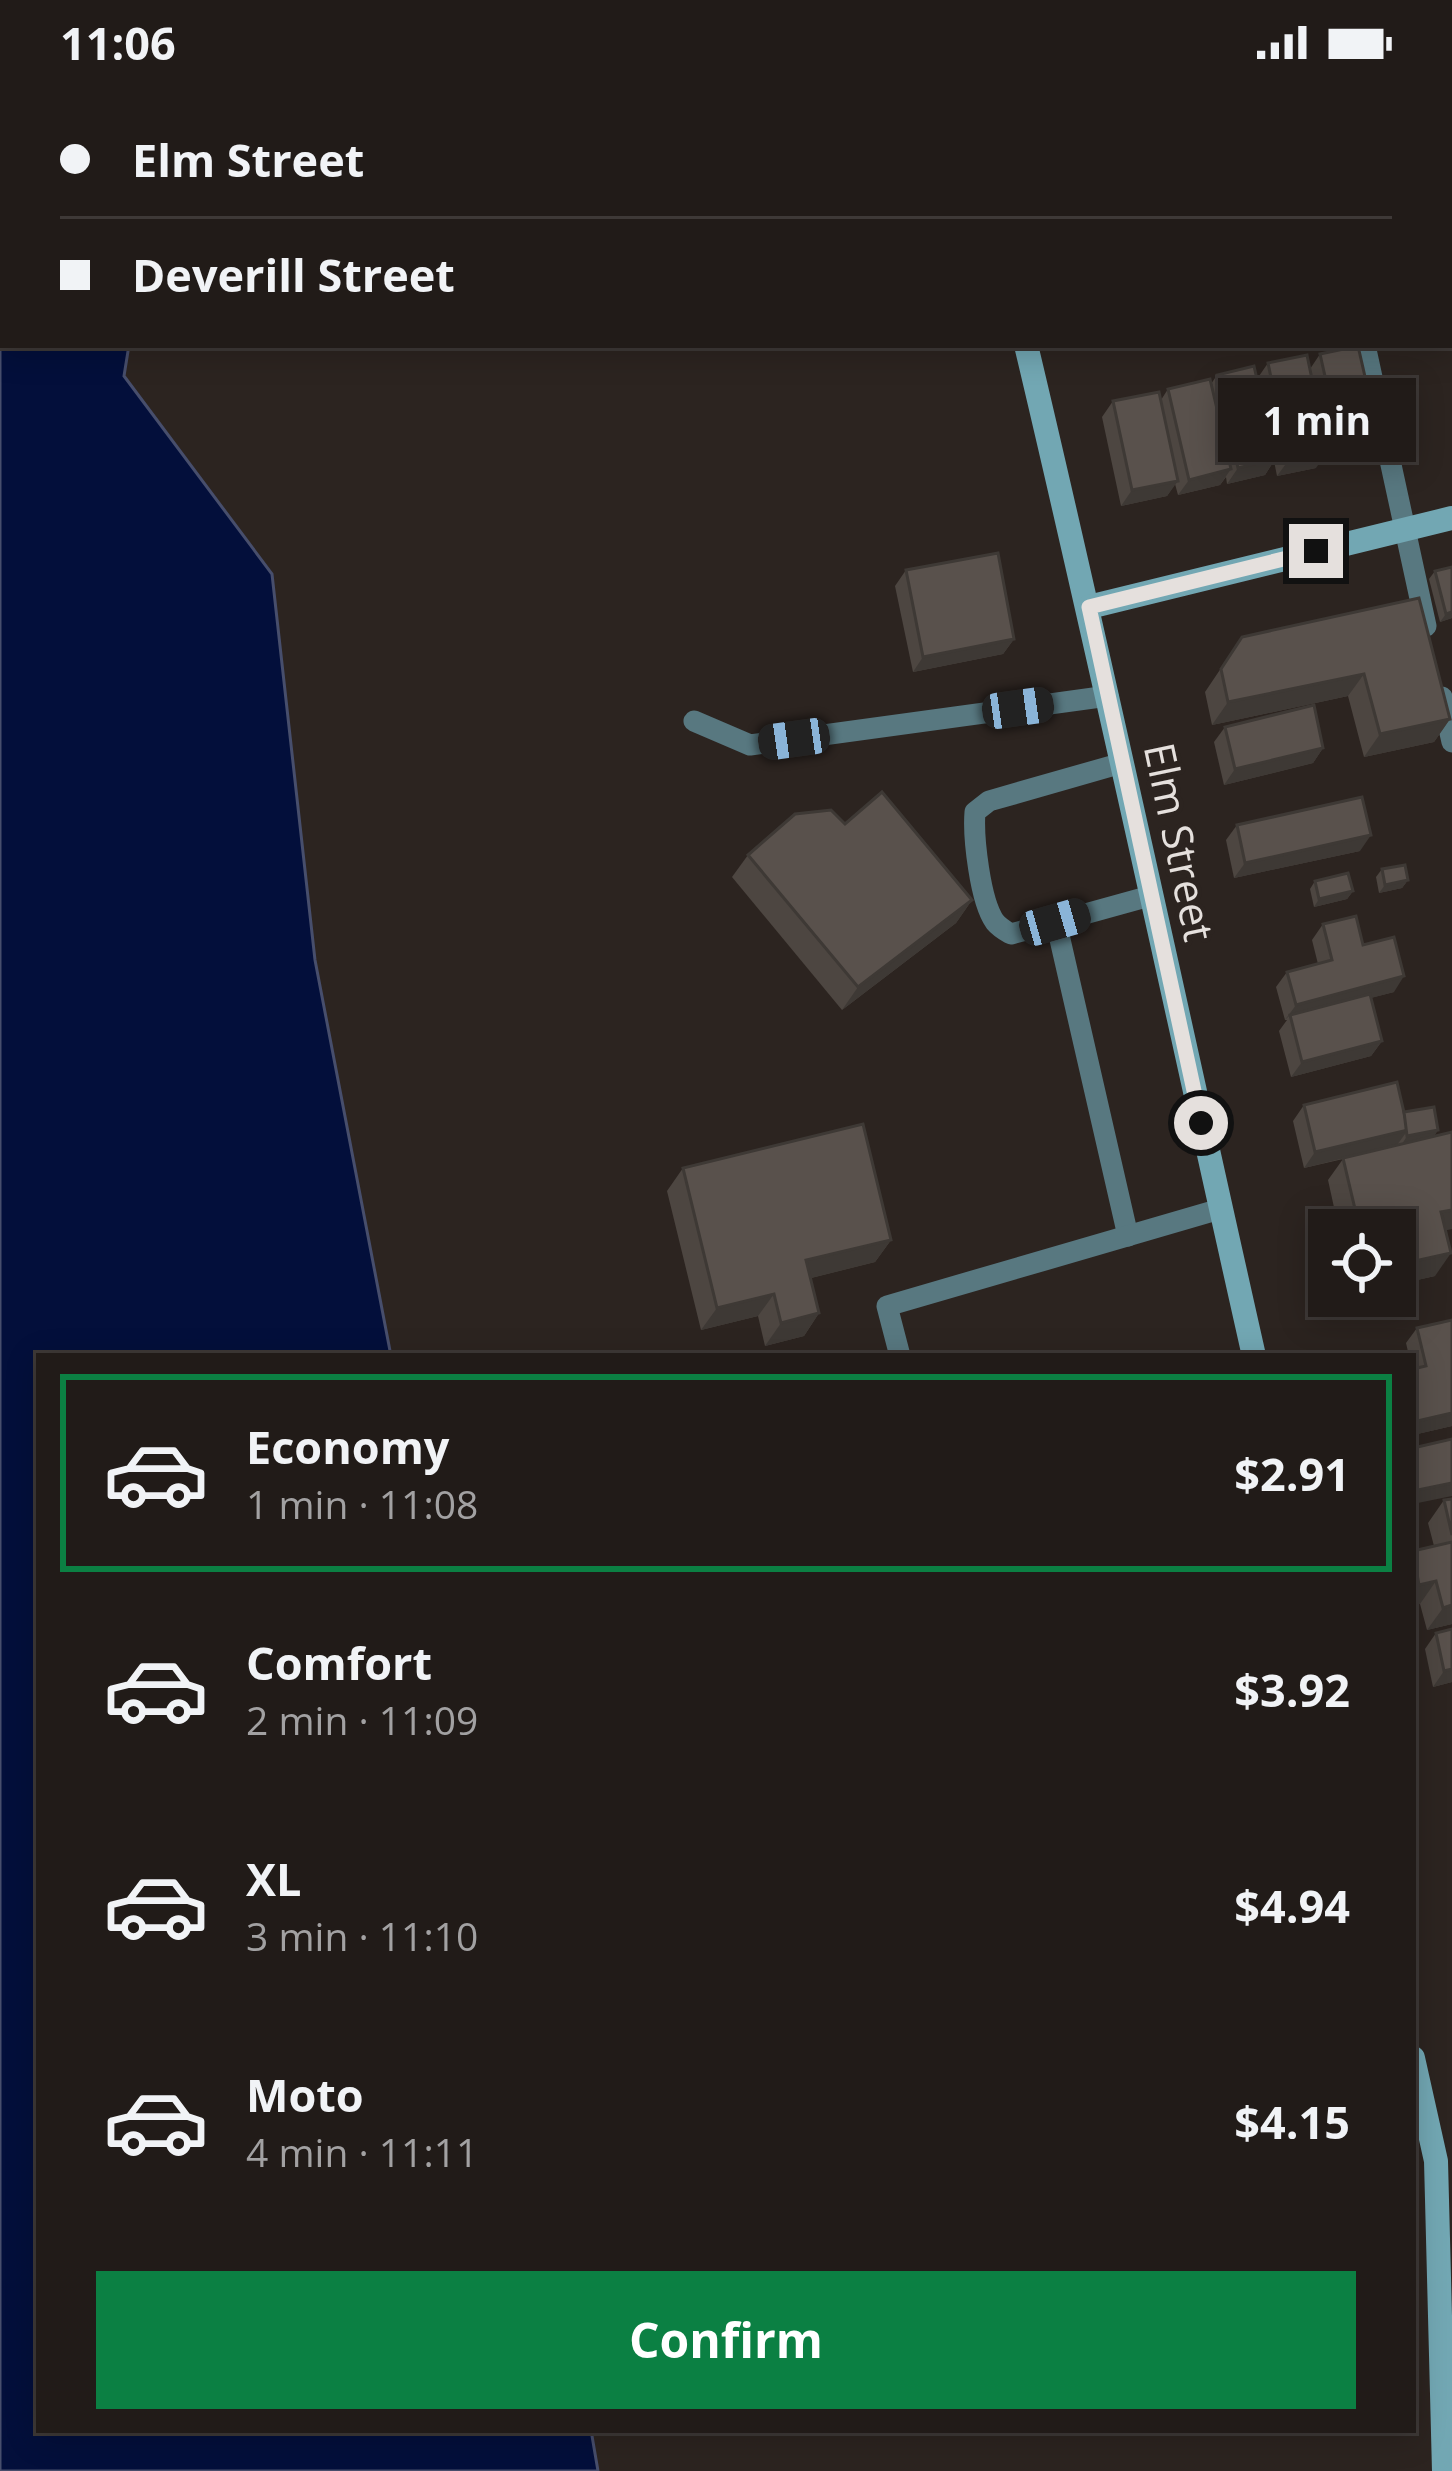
<!DOCTYPE html>
<html lang="en">
<head>
<meta charset="utf-8">
<style>
	:root { --surface:#211b18; --page:#2d2825; --text:#f1f3f6; --muted:#a2a1a2; --line:#3e3937; --accent:#0b8043 }
	body { margin:0; font-family:"Open Sans",sans-serif; background:var(--page); color:var(--text); height:100vh; display:flex; flex-direction:column; font-size:45px; white-space:nowrap }
	* { box-sizing:border-box; margin:0 }
	p { font-size:39px; color:var(--muted) }
	.icon { flex:none; width:66px; height:66px; fill:none; stroke:currentColor; stroke-width:2; stroke-linecap:round; stroke-linejoin:round }
	.map { position:relative; flex:1; overflow:hidden }
	.panel { position:absolute; left:36px; top:1269px; width:1380px; height:1080px; display:flex; flex-direction:column; background:var(--surface); border-radius:0px; box-shadow:0 6px 30px #0003,0 0 0 3px var(--line) }
	.panel>* { flex:none }
	.top-card { position:absolute; left:0px; top:0px; width:1452px; height:264px; box-shadow:0 6px 30px #0003,0 0 0 3px var(--line); display:grid; align-content:center; height:264px; padding:0 60px; background:var(--surface) }
	.controls { position:absolute; left:1308px; top:1125px; display:grid; gap:24px }
	.controls a { display:grid; place-items:center; width:108px; height:108px; border-radius:0px; background:var(--surface); box-shadow:0 6px 30px #0003,0 0 0 3px var(--line); font-size:60px }
	.end { position:absolute; width:54px; height:54px; margin:-27px; border:15px solid #e5e0dd; background:#111; box-shadow:0 0 0 6px #111 }
	.from { border-radius:50% }
	.bubble { position:absolute; height:84px; border-radius:0px; background:var(--surface); box-shadow:0 6px 30px #0003,0 0 0 3px var(--line); font-size:39px; font-weight:700; line-height:84px; text-align:center }
	.car { position:absolute; width:36px; height:72px; margin:-36px -18px; border-radius:15px; box-shadow:0 0 9px 3px #0007; background:linear-gradient(#222 24%,#8ab4d8 0 40%,#222 0 76%,#8ab4d8 0 86%,#222 0) }
	.top-card b { display:flex; align-items:center; gap:42px; height:114px; font-size:45px }
	.top-card b+b { border-top:3px solid var(--line) }
	.top-card i { width:30px; height:30px; background:var(--text) }
	ul { padding:21px 0 0; list-style:none }
	li { display:flex; align-items:center; gap:36px; height:198px; margin:0 24px 18px; padding:0 36px; border:6px solid transparent; border-radius:0px }
	li div { flex:1 }
	li b { display:block; font-size:45px }
	li em { font-style:normal; font-weight:700 }
	li.active { border-color:var(--accent) }
	li>.icon { width:108px; height:108px; stroke-width:1.5 }
	.button { display:flex; gap:24px; margin-top:auto; padding:24px 60px }
	.button a { flex:1; height:138px; border-radius:0px; background:var(--accent); color:#fff; font-size:48px; font-weight:700; line-height:138px; text-align:center }
	.status { display:flex; justify-content:space-between; align-items:center; height:84px; padding:0 60px; background:var(--surface); direction:ltr }
	.status svg { height:33px; fill:currentColor }
	.map>svg:first-child { display:block }
	.water { fill:#030f3b; stroke:#474e6c; stroke-width:3 }
	.lines { fill:none; stroke-linecap:round; stroke-linejoin:round }
	.lane { stroke:#587880; stroke-width:21 }
	.secondary { stroke:#72a7b3; stroke-width:24 }
	.wall { fill:#4d4641 }
	.shaded-wall { fill:#3e3935 }
	.building { fill:#59514c; stroke:#3e3935; stroke-width:3 }
	.route { stroke:#e5e0dd; stroke-width:15 }
	.labels { text-anchor:middle; stroke-width:9; stroke-linejoin:round; paint-order:stroke }
	.street-label { font-size:42px; fill:#e5e0dd; stroke:#2c2420 }
</style>
</head>
<body>
<div class="status"><b>11:06</b><svg viewBox="0 0 49 12"><path d="M0 12V9h3v3zM5 12V6h3v6zM10 12V3h3v9zM15 12V0h3v12zM26 1h20v11H26zM47 4h2v5h-2z"/></svg></div>
<div class="map">
<svg width="1452" height="2387" viewBox="0 0 1452 2387">
	<rect width="100%" height="100%" fill="#2c2420"/>
	<path class="water" d="M 0,0 L 161,0 L 162,3 L 3,3 L 3,261 L 129,261 L 124,292 L 272,490 L 315,876 L 391,1272 L 39,1272 L 39,2346 L 591,2346 L 598,2387 L 0,2387 Z"/>
	<g class="lines">
		<g class="lane">
			<path d="M 1307,0 L 1308,3"/>
			<path d="M 1365,261 L 1426,542"/>
			<path d="M 1442,613 L 1452,658"/>
			<path d="M 694,637 L 750,661 L 1108,612"/>
			<path d="M 1122,679 L 989,717 L 975,728 C 973,753 980,817 995,838 C 1000,844 1004,846 1011,850 L 1056,838 L 1128,1152"/>
			<path d="M 1056,838 L 1150,812"/>
			<path d="M 900,1272 L 887,1222 L 1220,1125"/>
		</g>
		<g class="secondary">
			<path d="M 966,0 L 966,3"/>
			<path d="M 1026,261 C 1106,597 1178,935 1254,1272"/>
			<path d="M 1089,523 L 1452,434"/>
			<path d="M 1413,1974 L 1436,2077 L 1444,2387"/>
		</g>
	</g>
	<g class="wall">
		<path d="M 1443,0 L 1452,0 L 1452,38 L 1449,25 L 1449,3 L 1444,3 Z"/>
		<path d="M 1452,43 L 1452,99 L 1449,83 L 1449,47 Z"/>
		<path d="M 1320,270 L 1379,354 L 1368,369 L 1330,378 L 1316,314 L 1316,384 L 1277,392 L 1274,377 L 1265,391 L 1227,400 L 1226,393 L 1220,401 L 1178,411 L 1175,400 L 1167,412 L 1121,422 L 1102,333 L 1113,317 L 1161,316 L 1168,305 L 1211,300 L 1217,291 L 1257,295 L 1268,279 L 1310,285 Z"/>
		<path d="M 1452,483 L 1452,534 L 1440,538 L 1429,495 L 1435,487 Z"/>
		<path d="M 906,486 L 1014,555 L 1003,570 L 913,588 L 895,502 Z"/>
		<path d="M 1419,514 L 1450,635 L 1434,658 L 1364,673 L 1348,612 L 1212,641 L 1205,608 L 1242,553 Z"/>
		<path d="M 1225,643 L 1323,664 L 1313,679 L 1224,701 L 1214,658 Z"/>
		<path d="M 845,740 L 972,816 L 956,839 L 842,926 L 732,793 L 748,771 Z"/>
		<path d="M 1237,741 L 1360,767 L 1234,794 L 1226,756 Z"/>
		<path d="M 1382,785 L 1408,796 L 1402,804 L 1379,809 L 1376,793 Z"/>
		<path d="M 1315,797 L 1353,807 L 1347,815 L 1314,823 L 1310,805 Z"/>
		<path d="M 1323,840 L 1363,861 L 1394,908 L 1370,914 L 1382,957 L 1371,972 L 1291,993 L 1279,947 L 1287,936 L 1285,936 L 1276,903 L 1287,888 L 1318,880 L 1312,856 Z"/>
		<path d="M 1304,1021 L 1404,1028 L 1438,1046 L 1433,1053 L 1445,1146 L 1435,1192 L 1395,1201 L 1395,1146 L 1339,1146 L 1328,1096 L 1343,1075 L 1304,1084 L 1293,1037 Z"/>
		<path d="M 683,1084 L 891,1156 L 875,1178 L 811,1194 L 819,1229 L 804,1252 L 765,1262 L 758,1232 L 701,1246 L 667,1107 Z"/>
		<path d="M 1452,1236 L 1452,1342 L 1413,1351 L 1413,1272 L 1409,1272 L 1406,1259 L 1417,1244 Z"/>
		<path d="M 1452,1415 L 1452,1540 L 1427,1546 L 1420,1520 L 1413,1521 L 1413,1467 L 1434,1462 L 1428,1439 L 1444,1416 Z"/>
		<path d="M 1452,1545 L 1452,1598 L 1433,1603 L 1425,1565 L 1436,1549 Z"/>
	</g>
	<g class="shaded-wall">
		<path d="M 1063,0 L 1109,0 L 1094,3 L 1061,3 Z"/>
		<path d="M 1236,0 L 1266,0 L 1252,3 L 1231,3 Z"/>
		<path d="M 1379,354 L 1368,369 L 1330,378 L 1341,363 Z"/>
		<path d="M 1327,368 L 1316,384 L 1277,392 L 1288,377 Z"/>
		<path d="M 1275,375 L 1265,391 L 1227,400 L 1238,384 Z"/>
		<path d="M 1231,385 L 1220,401 L 1178,411 L 1189,396 Z"/>
		<path d="M 1178,397 L 1167,412 L 1121,422 L 1132,406 Z"/>
		<path d="M 1452,528 L 1452,534 L 1440,538 L 1446,530 Z"/>
		<path d="M 1014,555 L 1003,570 L 913,588 L 923,573 Z"/>
		<path d="M 1364,590 L 1348,612 L 1212,641 L 1228,618 Z"/>
		<path d="M 1450,635 L 1434,658 L 1364,673 L 1380,650 Z"/>
		<path d="M 1323,664 L 1313,679 L 1224,701 L 1235,685 Z"/>
		<path d="M 1371,751 L 1360,767 L 1234,794 L 1245,779 Z"/>
		<path d="M 1408,796 L 1402,804 L 1379,809 L 1385,801 Z"/>
		<path d="M 1353,807 L 1347,815 L 1314,823 L 1319,815 Z"/>
		<path d="M 972,816 L 956,839 L 842,926 L 858,903 Z"/>
		<path d="M 1404,892 L 1394,908 L 1291,935 L 1290,931 L 1285,936 L 1296,921 Z"/>
		<path d="M 1382,957 L 1371,972 L 1291,993 L 1302,978 Z"/>
		<path d="M 1408,1046 L 1397,1061 L 1304,1084 L 1315,1068 Z"/>
		<path d="M 1438,1046 L 1433,1054 L 1402,1060 L 1407,1052 Z"/>
		<path d="M 1452,1126 L 1452,1145 L 1425,1151 L 1441,1128 Z"/>
		<path d="M 891,1156 L 875,1178 L 791,1199 L 806,1176 Z"/>
		<path d="M 1451,1169 L 1435,1192 L 1395,1201 L 1395,1185 L 1397,1181 Z"/>
		<path d="M 774,1210 L 758,1232 L 701,1246 L 717,1224 Z"/>
		<path d="M 819,1229 L 804,1252 L 765,1262 L 781,1239 Z"/>
		<path d="M 1452,1329 L 1452,1342 L 1413,1351 L 1413,1338 Z"/>
		<path d="M 1452,1399 L 1452,1412 L 1413,1420 L 1413,1407 Z"/>
		<path d="M 1436,1497 L 1420,1520 L 1413,1521 L 1413,1510 L 1419,1501 Z"/>
		<path d="M 1452,1521 L 1452,1540 L 1427,1546 L 1443,1524 Z"/>
		<path d="M 1452,1585 L 1452,1598 L 1433,1603 L 1444,1587 Z"/>
	</g>
	<g class="building">
		<path d="M 1123,0 L 1205,0 L 1206,3 L 1110,3 Z"/>
		<path d="M 1358,262 L 1379,354 L 1341,363 L 1320,270 Z"/>
		<path d="M 1307,271 L 1327,368 L 1288,377 L 1268,279 Z"/>
		<path d="M 1254,282 L 1275,375 L 1238,384 L 1217,291 Z"/>
		<path d="M 1210,295 L 1231,385 L 1189,396 L 1168,305 Z"/>
		<path d="M 1159,308 L 1178,397 L 1132,406 L 1113,317 Z"/>
		<path d="M 998,469 L 1014,555 L 923,573 L 906,486 Z"/>
		<path d="M 1452,483 L 1452,528 L 1446,530 L 1435,487 Z"/>
		<path d="M 1419,514 L 1450,635 L 1380,650 L 1364,590 L 1228,618 L 1221,585 L 1242,553 Z"/>
		<path d="M 1314,621 L 1323,664 L 1235,685 L 1225,643 Z"/>
		<path d="M 882,708 L 972,816 L 858,903 L 748,771 L 795,730 L 831,726 L 845,740 Z"/>
		<path d="M 1362,713 L 1371,751 L 1245,779 L 1237,741 Z"/>
		<path d="M 1405,781 L 1408,796 L 1385,801 L 1382,785 Z"/>
		<path d="M 1348,789 L 1353,807 L 1319,815 L 1315,797 Z"/>
		<path d="M 1356,832 L 1363,861 L 1394,853 L 1404,892 L 1296,921 L 1287,888 L 1332,876 L 1323,840 Z"/>
		<path d="M 1370,910 L 1382,957 L 1302,978 L 1290,931 Z"/>
		<path d="M 1397,998 L 1408,1046 L 1315,1068 L 1304,1021 Z"/>
		<path d="M 1434,1023 L 1438,1046 L 1407,1052 L 1404,1028 Z"/>
		<path d="M 863,1040 L 891,1156 L 806,1176 L 819,1229 L 781,1239 L 774,1210 L 717,1224 L 683,1084 Z"/>
		<path d="M 1452,1048 L 1452,1126 L 1441,1128 L 1451,1169 L 1397,1181 L 1395,1170 L 1395,1146 L 1360,1146 L 1343,1074 Z"/>
		<path d="M 1452,1236 L 1452,1329 L 1413,1338 L 1413,1285 L 1426,1282 L 1417,1244 Z"/>
		<path d="M 1452,1355 L 1452,1399 L 1413,1407 L 1413,1364 Z"/>
		<path d="M 1452,1415 L 1452,1451 L 1444,1416 Z"/>
		<path d="M 1452,1458 L 1452,1521 L 1443,1524 L 1436,1497 L 1419,1501 L 1413,1467 Z"/>
		<path d="M 1452,1545 L 1452,1585 L 1444,1587 L 1436,1549 Z"/>
	</g>
	<g class="lines">
		<path class="route" d="M 1201,1039 L 1089,523 L 1316,467"/>
	</g>
	<g class="labels">
		<g class="street-label">
			<text transform="translate(1179 758) rotate(78)" y="15">Elm Street</text>
		</g>
	</g>
</svg>
<div class="controls">
<a><svg class="icon" aria-label="locate" viewBox="0 0 24 24"><circle cx="12" cy="12" r="6"/><path d="M12 2v4M12 18v4M2 12h4M18 12h4"/></svg></a>
</div>
<i class="end from" style="left:1201px;top:1039px"></i>
<i class="end" style="left:1316px;top:467px"></i>
<div class="bubble" style="left:1218px;top:294px;width:198px">1 min</div>
<i class="car" style="left:1018px;top:624px;rotate:82deg"></i>
<i class="car" style="left:794px;top:655px;rotate:262deg"></i>
<i class="car" style="left:1055px;top:838px;rotate:74deg"></i>
<div class="top-card">
<b><i class="from"></i>Elm Street</b>
<b><i></i>Deverill Street</b>
</div>
<section class="panel">
<ul>
<li class="active"><svg class="icon" aria-label="car" viewBox="0 0 24 24"><path d="M5 17H2v-5l4-1 3-4h7l3 4 3 1v5h-3M9 17h6M6 11h13"/><circle cx="7" cy="17" r="2"/><circle cx="17" cy="17" r="2"/></svg><div><b>Economy</b><p>1 min · 11:08</p></div><em>$2.91</em></li>
<li><svg class="icon" aria-label="car" viewBox="0 0 24 24"><path d="M5 17H2v-5l4-1 3-4h7l3 4 3 1v5h-3M9 17h6M6 11h13"/><circle cx="7" cy="17" r="2"/><circle cx="17" cy="17" r="2"/></svg><div><b>Comfort</b><p>2 min · 11:09</p></div><em>$3.92</em></li>
<li><svg class="icon" aria-label="car" viewBox="0 0 24 24"><path d="M5 17H2v-5l4-1 3-4h7l3 4 3 1v5h-3M9 17h6M6 11h13"/><circle cx="7" cy="17" r="2"/><circle cx="17" cy="17" r="2"/></svg><div><b>XL</b><p>3 min · 11:10</p></div><em>$4.94</em></li>
<li><svg class="icon" aria-label="car" viewBox="0 0 24 24"><path d="M5 17H2v-5l4-1 3-4h7l3 4 3 1v5h-3M9 17h6M6 11h13"/><circle cx="7" cy="17" r="2"/><circle cx="17" cy="17" r="2"/></svg><div><b>Moto</b><p>4 min · 11:11</p></div><em>$4.15</em></li>
</ul>
<div class="button"><a>Confirm</a></div>
</section>
</div>
</body>
</html>
